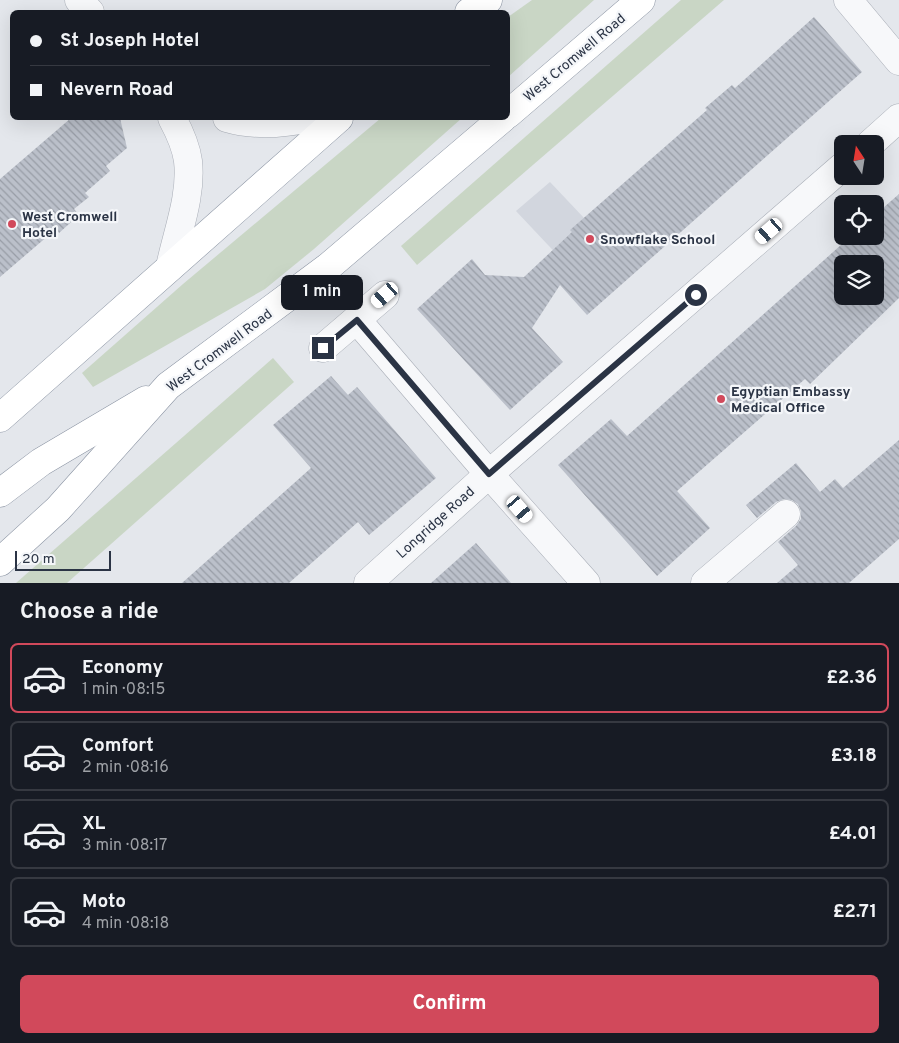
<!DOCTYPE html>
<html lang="en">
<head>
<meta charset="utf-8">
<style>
	:root { --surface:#171b24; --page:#20242c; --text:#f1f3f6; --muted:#9ea1a6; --line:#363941; --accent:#d1495b }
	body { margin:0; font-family:Overpass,sans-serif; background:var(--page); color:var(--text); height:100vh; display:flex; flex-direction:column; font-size:19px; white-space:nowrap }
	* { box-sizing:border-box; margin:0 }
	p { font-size:16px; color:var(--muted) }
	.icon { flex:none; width:28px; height:28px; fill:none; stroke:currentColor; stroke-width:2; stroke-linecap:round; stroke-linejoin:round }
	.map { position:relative; height:583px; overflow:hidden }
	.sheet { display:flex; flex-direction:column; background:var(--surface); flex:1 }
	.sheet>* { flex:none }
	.banner { position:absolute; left:10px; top:10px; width:500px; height:110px; border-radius:8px; box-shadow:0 5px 20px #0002; display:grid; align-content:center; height:110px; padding:0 20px; background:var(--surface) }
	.needle { width:32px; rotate:348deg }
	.fabs { position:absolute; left:834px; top:135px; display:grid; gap:10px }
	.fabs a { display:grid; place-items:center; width:50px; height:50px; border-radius:8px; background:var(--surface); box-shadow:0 5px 20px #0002; font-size:25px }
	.scale { position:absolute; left:15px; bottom:12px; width:96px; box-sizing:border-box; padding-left:5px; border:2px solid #2b3445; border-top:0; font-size:14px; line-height:18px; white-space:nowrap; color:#2b3445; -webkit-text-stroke:4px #f4f6f9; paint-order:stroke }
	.end { position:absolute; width:22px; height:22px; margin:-11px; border:6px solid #2b3445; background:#fff; box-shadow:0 0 0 2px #fff }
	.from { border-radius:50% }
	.bubble { position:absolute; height:35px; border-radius:8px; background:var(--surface); box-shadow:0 5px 20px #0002; font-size:16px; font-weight:700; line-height:35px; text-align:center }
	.car { position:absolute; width:15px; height:30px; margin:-15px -8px; border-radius:6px; box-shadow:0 0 4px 1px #0007; background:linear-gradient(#fff 24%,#345 0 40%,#fff 0 76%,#345 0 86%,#fff 0) }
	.banner b { display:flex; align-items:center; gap:18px; height:48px; font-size:19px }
	.banner b+b { border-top:1px solid var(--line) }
	.banner i { width:12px; height:12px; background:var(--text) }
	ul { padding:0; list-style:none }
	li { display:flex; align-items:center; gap:15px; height:70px; margin:0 10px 8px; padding:0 10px; border:2px solid var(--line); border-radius:8px }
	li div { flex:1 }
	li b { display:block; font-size:19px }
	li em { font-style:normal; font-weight:700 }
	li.current { border-color:var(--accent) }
	li>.icon { width:45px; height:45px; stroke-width:1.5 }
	h2 { padding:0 20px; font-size:22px; line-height:60px }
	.primary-button { display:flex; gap:10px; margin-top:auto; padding:10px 20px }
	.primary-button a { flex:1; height:58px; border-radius:8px; background:var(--accent); color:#fff; font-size:20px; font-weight:700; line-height:58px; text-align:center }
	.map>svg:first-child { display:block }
	.built { fill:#d2d6de }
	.grass { fill:#c9d6c5 }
	.building { fill:url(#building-back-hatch); fill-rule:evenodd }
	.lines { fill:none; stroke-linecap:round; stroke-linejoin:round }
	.minor-casing { stroke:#a9aeb7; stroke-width:29 }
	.highway-casing { stroke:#8b94a3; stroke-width:29 }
	.minor { stroke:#f7f8fa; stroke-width:28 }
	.highway { stroke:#fff; stroke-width:28 }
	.route { stroke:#2b3445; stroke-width:6 }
	.poi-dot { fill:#d1495b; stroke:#f4f6f9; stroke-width:2 }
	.labels { text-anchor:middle; stroke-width:4.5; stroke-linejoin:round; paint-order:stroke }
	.street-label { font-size:14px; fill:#2b3445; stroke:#f4f6f9 }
	.poi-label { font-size:14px; font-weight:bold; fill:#2b3445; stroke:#f4f6f9; text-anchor:start }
</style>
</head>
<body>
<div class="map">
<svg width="899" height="583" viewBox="0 0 899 583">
	<defs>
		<pattern id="building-back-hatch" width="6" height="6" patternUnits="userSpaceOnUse" patternTransform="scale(1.25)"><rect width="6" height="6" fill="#bbc0ca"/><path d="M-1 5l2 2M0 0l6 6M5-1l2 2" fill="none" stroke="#989da6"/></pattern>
	</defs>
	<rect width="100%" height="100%" fill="#e4e7ec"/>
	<path class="built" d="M 550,182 L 584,218 L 565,263 L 516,211 Z"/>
	<g class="grass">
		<path d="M 532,0 L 594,0 L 508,77 L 508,17 Z"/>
		<path d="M 681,0 L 724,0 L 417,265 L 401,246 Z"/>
		<path d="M 381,118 L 462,118 L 314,249 L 265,289 L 93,387 L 82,373 L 183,284 Z"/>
		<path d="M 273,358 L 294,382 L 67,583 L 16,583 Z"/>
	</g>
	<g class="building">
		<path d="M 814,17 L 862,72 L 587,315 L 560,285 L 532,328 L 563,362 L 510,410 L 417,309 L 472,259 L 485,275 L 524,277 L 572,232 L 570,230 L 707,110 L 705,108 L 732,85 L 735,88 Z"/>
		<path d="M 71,118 L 120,118 L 127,148 L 106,166 L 110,171 L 85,193 L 89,197 L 74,209 L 79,215 L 59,233 L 56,229 L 0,277 L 0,179 Z"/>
		<path d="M 899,194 L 899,298 L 810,384 L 805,379 L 677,491 L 710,528 L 657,576 L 558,465 L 611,419 L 627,436 L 851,236 L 875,236 L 875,215 ZM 842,264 L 875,264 L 875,296 L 842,296 Z"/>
		<path d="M 331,376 L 348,395 L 357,387 L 436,478 L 369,535 L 358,522 L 289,583 L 182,583 L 311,468 L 273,425 Z"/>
		<path d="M 899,440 L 899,539 L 849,583 L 777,583 L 798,565 L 778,542 L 796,526 L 801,519 L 801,511 L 798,504 L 792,500 L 784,499 L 776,502 L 757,518 L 746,505 L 796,463 L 820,492 L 835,479 L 843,488 Z"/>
		<path d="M 476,543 L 511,583 L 431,583 Z"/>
	</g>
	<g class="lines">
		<defs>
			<g id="minor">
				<path d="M 79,0 L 90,12"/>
				<path d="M 848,0 L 899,61"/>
				<path d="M 227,118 C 254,126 282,124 310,118"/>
				<path d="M 870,144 L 899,118"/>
				<path d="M 170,267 C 177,233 192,196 188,161 C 186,146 179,131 172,118"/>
				<path d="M 357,320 L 489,474 L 586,583"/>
				<path d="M 323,348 L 385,295"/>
				<path d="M 368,583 L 489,474 L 842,167"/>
				<path d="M 705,583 L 786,514"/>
			</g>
			<g id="highway">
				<path d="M 469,12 L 488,0"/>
				<path d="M 508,114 L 641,0"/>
				<path d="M 0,418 L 339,118"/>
				<path d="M 0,493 L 41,462 L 146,400"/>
				<path d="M 0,562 L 58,509 L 168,386 L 328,267 L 503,118"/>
			</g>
		</defs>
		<use href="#minor" class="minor-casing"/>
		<use href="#highway" class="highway-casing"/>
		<use href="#minor" class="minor"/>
		<use href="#highway" class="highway"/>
	</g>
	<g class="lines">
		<path class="route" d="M 323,348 L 357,320 L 489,474 L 696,295"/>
	</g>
	<g class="poi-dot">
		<circle cx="12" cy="224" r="5"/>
		<circle cx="590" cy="239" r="5"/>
		<circle cx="721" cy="399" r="5"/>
	</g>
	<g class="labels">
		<g class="street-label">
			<text transform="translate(574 57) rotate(-40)" y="5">West Cromwell Road</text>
			<text transform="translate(219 350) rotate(-37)" y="5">West Cromwell Road</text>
			<text transform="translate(435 522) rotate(-42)" y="5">Longridge Road</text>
		</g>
		<g class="poi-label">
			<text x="22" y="221">West Cromwell<tspan x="22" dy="16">Hotel</tspan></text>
			<text x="600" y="244">Snowflake School</text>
			<text x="731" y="396">Egyptian Embassy<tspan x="731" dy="16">Medical Office</tspan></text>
		</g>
	</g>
</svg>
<div class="fabs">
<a><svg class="needle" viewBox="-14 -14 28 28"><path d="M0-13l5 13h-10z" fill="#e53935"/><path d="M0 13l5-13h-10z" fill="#9ea1a6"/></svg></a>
<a><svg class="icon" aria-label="locate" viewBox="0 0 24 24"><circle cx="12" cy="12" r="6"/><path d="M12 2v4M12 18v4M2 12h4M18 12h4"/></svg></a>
<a><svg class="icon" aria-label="layers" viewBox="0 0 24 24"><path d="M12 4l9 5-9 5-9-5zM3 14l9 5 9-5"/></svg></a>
</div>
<div class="scale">20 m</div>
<i class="end from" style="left:696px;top:295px"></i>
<i class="end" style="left:323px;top:348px"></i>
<div class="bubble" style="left:281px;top:275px;width:82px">1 min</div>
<i class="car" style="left:769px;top:231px;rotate:229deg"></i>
<i class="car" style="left:385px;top:295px;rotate:229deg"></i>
<i class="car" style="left:520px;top:509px;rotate:139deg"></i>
<div class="banner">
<b><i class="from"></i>St Joseph Hotel</b>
<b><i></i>Nevern Road</b>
</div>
</div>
<section class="sheet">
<h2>Choose a ride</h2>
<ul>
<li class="current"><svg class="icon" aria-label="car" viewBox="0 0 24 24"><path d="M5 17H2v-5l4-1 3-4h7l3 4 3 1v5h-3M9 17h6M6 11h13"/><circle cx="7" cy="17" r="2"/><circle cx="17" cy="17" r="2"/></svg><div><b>Economy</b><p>1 min · 08:15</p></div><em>£2.36</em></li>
<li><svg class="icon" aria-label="car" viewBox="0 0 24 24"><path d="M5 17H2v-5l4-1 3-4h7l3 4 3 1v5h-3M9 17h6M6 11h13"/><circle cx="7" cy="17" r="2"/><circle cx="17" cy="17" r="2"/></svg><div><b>Comfort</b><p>2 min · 08:16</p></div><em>£3.18</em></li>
<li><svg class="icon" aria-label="car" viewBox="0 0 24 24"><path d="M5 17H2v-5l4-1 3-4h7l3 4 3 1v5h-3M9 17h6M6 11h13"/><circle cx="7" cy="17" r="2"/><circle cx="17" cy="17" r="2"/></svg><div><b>XL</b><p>3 min · 08:17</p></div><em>£4.01</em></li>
<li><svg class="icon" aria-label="car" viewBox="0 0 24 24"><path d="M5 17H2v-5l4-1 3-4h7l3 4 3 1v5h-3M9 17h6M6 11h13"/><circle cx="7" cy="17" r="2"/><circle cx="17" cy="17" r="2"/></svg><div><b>Moto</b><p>4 min · 08:18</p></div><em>£2.71</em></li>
</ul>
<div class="primary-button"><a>Confirm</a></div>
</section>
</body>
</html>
